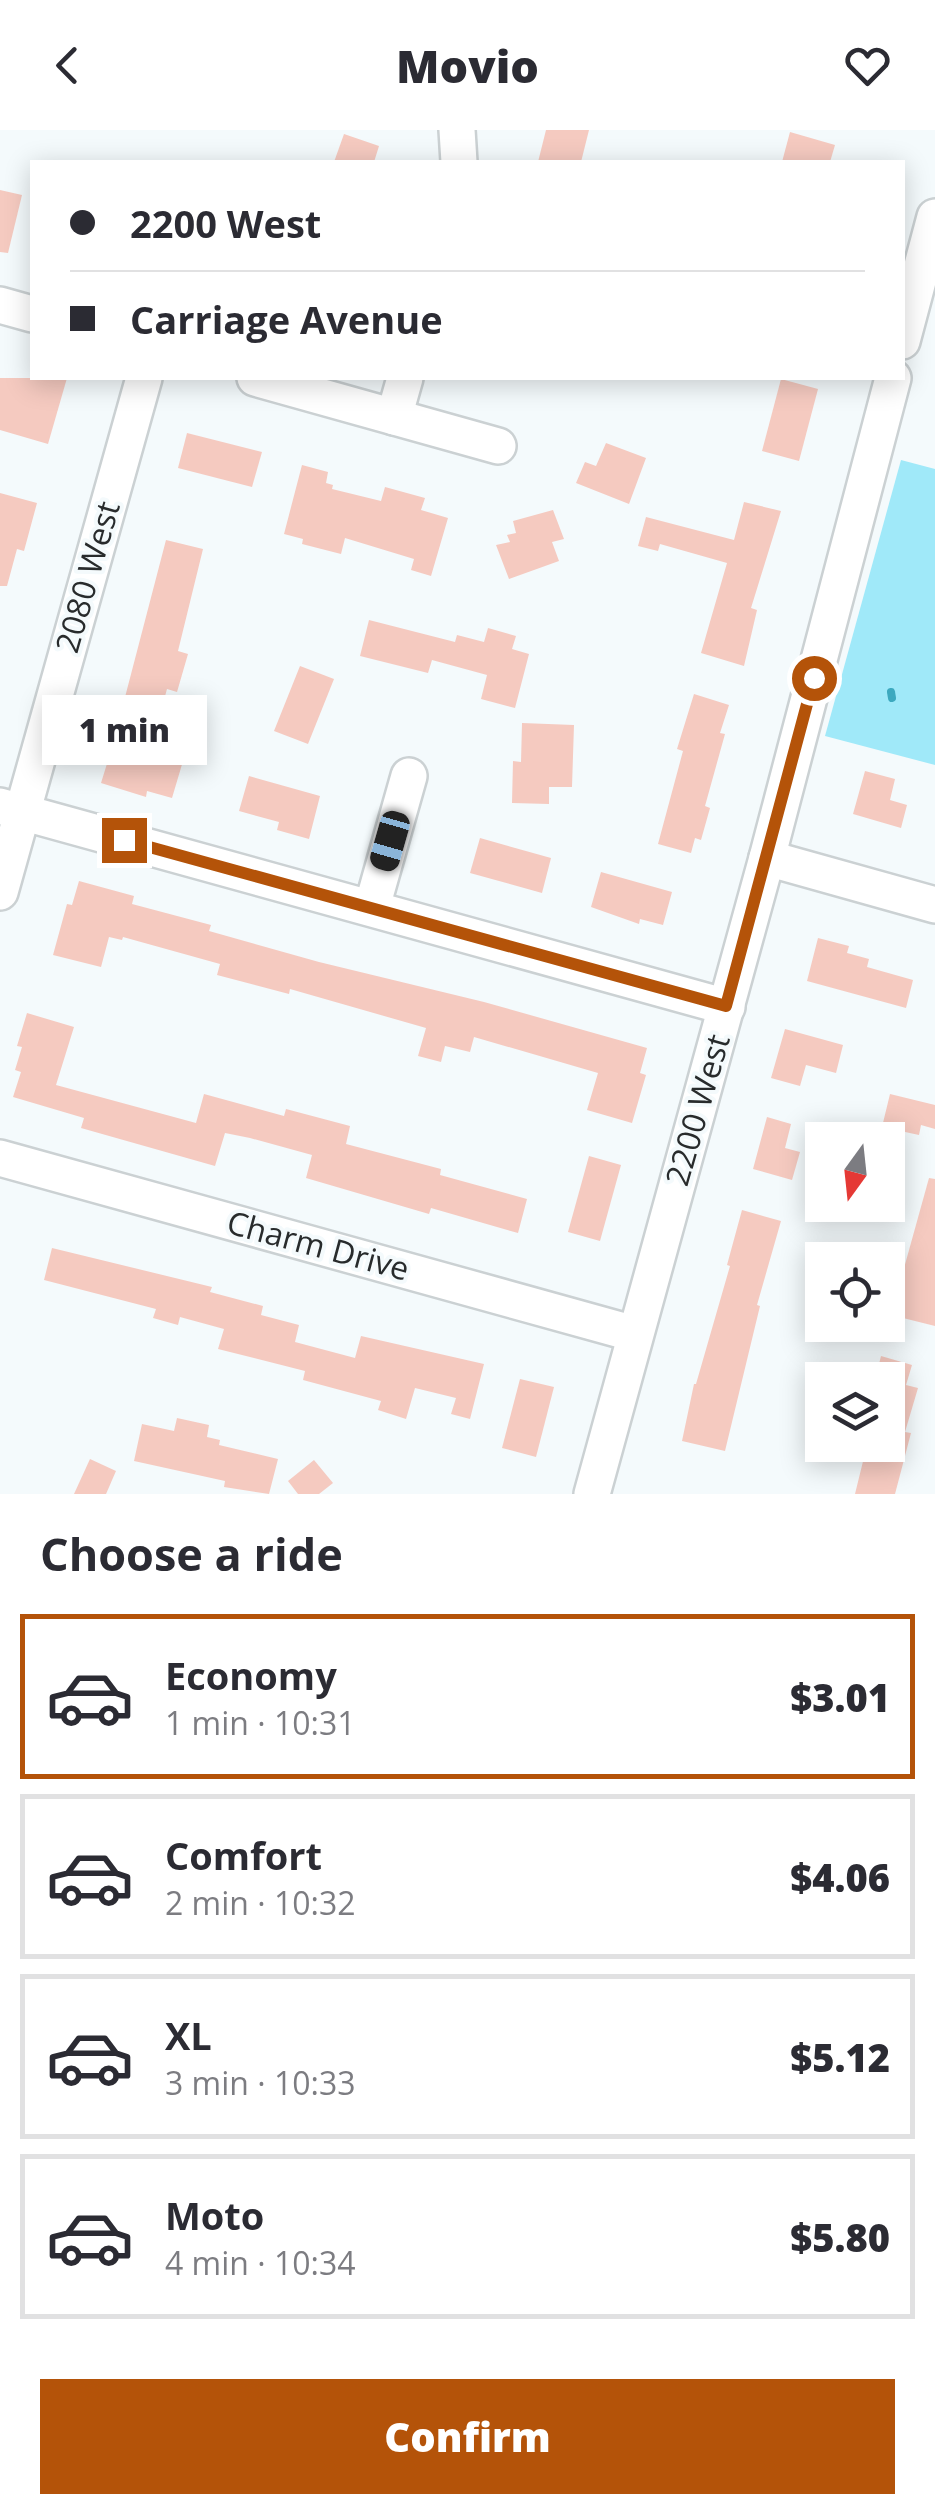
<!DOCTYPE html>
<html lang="en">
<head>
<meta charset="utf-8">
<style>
	:root { --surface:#fff; --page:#f7f7f7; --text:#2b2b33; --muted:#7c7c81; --line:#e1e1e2; --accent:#b45309 }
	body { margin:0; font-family:"Open Sans",sans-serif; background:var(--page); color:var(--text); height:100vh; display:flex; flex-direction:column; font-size:38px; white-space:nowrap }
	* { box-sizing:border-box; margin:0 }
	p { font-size:32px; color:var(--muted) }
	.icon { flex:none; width:55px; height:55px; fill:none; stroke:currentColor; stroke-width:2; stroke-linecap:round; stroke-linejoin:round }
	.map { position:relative; height:1364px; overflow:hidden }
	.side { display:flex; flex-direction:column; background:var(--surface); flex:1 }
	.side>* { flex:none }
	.top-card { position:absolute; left:30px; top:30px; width:875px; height:220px; border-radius:0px; box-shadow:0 5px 25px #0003; display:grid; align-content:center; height:220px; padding:0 40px; background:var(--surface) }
	.needle { width:65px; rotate:195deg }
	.fabs { position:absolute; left:805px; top:992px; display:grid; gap:20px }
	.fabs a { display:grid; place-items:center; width:100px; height:100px; border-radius:0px; background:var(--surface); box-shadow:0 5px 25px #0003; font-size:50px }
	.end { position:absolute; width:45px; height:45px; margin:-22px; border:12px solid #b45309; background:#fff; box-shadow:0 0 0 5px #fff }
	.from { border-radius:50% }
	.bubble { position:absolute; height:70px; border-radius:0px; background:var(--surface); box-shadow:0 5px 25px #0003; font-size:32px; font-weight:800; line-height:70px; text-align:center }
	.car { position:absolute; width:30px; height:60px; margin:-30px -15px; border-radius:12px; box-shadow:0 0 8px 2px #0007; background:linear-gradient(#222 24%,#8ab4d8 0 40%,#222 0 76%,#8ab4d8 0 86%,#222 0) }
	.top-card b { display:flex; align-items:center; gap:35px; height:95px; font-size:38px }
	.top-card b+b { border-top:2px solid var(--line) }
	.top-card i { width:25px; height:25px; background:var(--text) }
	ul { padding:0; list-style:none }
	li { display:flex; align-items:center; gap:30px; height:165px; margin:0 20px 15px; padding:0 20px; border:5px solid var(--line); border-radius:0px }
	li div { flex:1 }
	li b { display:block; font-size:38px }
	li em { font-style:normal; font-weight:800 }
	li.current { border-color:var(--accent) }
	li>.icon { width:90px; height:90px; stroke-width:1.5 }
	h2 { padding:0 40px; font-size:45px; line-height:120px }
	.primary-button { display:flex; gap:20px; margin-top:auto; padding:20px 40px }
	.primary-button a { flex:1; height:115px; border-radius:0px; background:var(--accent); color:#fff; font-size:40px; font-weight:800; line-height:115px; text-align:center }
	header { display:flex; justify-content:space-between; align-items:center; height:130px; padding:0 40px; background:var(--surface); font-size:45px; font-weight:800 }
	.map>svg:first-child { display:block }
	.green { fill:#a0e9f9 }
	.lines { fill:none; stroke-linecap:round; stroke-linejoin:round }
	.stream { stroke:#3da9bf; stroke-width:8 }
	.building { fill:#f5cac0 }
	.minor-casing { stroke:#cbd1d3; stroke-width:40 }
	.minor { stroke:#fff; stroke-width:35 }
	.route { stroke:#b45309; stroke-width:12 }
	.labels { text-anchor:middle; stroke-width:8; stroke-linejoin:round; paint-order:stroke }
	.street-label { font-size:32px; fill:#282b2c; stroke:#f4fafc }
</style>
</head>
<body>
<header><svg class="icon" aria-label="back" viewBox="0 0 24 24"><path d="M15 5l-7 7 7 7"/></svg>Movio<svg class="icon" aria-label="heart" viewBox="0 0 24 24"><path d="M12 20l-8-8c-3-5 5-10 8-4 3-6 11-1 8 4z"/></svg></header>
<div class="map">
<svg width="935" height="1364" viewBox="0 0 935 1364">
	<rect width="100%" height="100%" fill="#f4fafc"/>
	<path class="green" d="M 901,330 L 935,339 L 935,635 L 825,606 Z"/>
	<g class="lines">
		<path class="stream" d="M 891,562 L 892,568"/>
	</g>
	<g class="building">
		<path d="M 546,0 L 589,0 L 581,32 L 538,32 Z"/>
		<path d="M 790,2 L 835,15 L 830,32 L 782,32 Z"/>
		<path d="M 344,4 L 379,16 L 374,32 L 334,32 Z"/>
		<path d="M 0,60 L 22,65 L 8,123 L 0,122 Z"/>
		<path d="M 0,248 L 67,248 L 48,314 L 0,300 Z"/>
		<path d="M 781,249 L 818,259 L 799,331 L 762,321 Z"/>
		<path d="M 187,303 L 262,322 L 252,357 L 178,338 Z"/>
		<path d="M 606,313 L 646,328 L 629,374 L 576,353 L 585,332 L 596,336 Z"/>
		<path d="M 302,335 L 328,342 L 326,353 L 333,355 L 332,359 L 381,371 L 385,357 L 425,368 L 421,380 L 448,388 L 431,446 L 411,440 L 414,429 L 345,408 L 341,424 L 302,414 L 303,409 L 284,404 Z"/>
		<path d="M 0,363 L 37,373 L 24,421 L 17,419 L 7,456 L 0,456 Z"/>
		<path d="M 744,372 L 781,381 L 751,478 L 757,480 L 744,536 L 701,523 L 727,433 L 660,414 L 658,421 L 638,416 L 646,387 L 734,410 Z"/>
		<path d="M 553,380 L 564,409 L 552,412 L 559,431 L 509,449 L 496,415 L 510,412 L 507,405 L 516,403 L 513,391 Z"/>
		<path d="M 166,410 L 203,419 L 178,521 L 188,524 L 177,562 L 167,559 L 161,581 L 124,571 Z"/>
		<path d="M 369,490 L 455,512 L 457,505 L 484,512 L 488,498 L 516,506 L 512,519 L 529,524 L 515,578 L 481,569 L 487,545 L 432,530 L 428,543 L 360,526 Z"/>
		<path d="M 300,536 L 334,549 L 308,614 L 274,601 Z"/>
		<path d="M 694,564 L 729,575 L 720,603 L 725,604 L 705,676 L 710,678 L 701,710 L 695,708 L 691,723 L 658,714 L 683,621 L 677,619 Z"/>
		<path d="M 522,593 L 574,595 L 572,657 L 549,657 L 549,674 L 512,673 L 513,631 L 521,632 Z"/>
		<path d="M 114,611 L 183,631 L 172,668 L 147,661 L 146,667 L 101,653 Z"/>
		<path d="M 865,641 L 895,649 L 890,670 L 907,675 L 901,698 L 853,684 Z"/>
		<path d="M 249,646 L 320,666 L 309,709 L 277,700 L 279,692 L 239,681 Z"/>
		<path d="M 480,708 L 551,728 L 542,763 L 470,743 Z"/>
		<path d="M 601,742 L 672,762 L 663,795 L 640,789 L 639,794 L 591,777 Z"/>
		<path d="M 79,751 L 134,766 L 132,774 L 211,795 L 209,801 L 319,832 L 484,872 L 647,918 L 640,943 L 646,945 L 632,993 L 587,980 L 598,943 L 474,907 L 470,922 L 445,916 L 441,932 L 418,926 L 426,898 L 290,859 L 289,864 L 217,845 L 220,834 L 123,807 L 122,810 L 109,807 L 101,837 L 53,825 L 67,774 L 72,775 Z"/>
		<path d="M 818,808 L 849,816 L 847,823 L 869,829 L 867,837 L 913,850 L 906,878 L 807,851 Z"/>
		<path d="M 27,883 L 74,897 L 56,955 L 196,993 L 204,964 L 284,986 L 286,979 L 350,996 L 346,1014 L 441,1039 L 440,1045 L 527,1069 L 518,1103 L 431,1078 L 429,1084 L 306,1048 L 312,1025 L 250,1008 L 225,1003 L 215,1036 L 81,998 L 84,988 L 13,967 L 21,942 L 15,940 L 22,917 L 17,916 Z"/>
		<path d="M 785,899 L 843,915 L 836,943 L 806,935 L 800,956 L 771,948 Z"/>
		<path d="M 890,964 L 935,975 L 935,999 L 921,995 L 919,1005 L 882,997 Z"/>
		<path d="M 767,987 L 791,994 L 785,1018 L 800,1022 L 792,1050 L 753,1039 Z"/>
		<path d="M 589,1026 L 621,1035 L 600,1111 L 568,1102 Z"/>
		<path d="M 929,1048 L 935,1049 L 935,1196 L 891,1185 Z"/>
		<path d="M 742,1080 L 781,1091 L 757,1175 L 760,1176 L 725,1321 L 682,1311 L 694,1254 L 696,1254 L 730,1136 L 727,1135 Z"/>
		<path d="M 52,1118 L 212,1157 L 210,1162 L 263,1176 L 261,1185 L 299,1195 L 295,1212 L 355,1228 L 361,1206 L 484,1234 L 470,1289 L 451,1284 L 456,1268 L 415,1258 L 406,1289 L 378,1280 L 381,1271 L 303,1250 L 305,1241 L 218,1219 L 224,1199 L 180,1187 L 178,1195 L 153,1188 L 156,1179 L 44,1150 Z"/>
		<path d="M 881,1226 L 912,1235 L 906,1255 L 918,1258 L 905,1302 L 911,1303 L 895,1364 L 855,1364 L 867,1315 L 888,1315 L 888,1250 L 875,1250 Z"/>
		<path d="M 520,1249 L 554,1257 L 536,1327 L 502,1318 Z"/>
		<path d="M 177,1288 L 209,1295 L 207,1307 L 220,1310 L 219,1315 L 278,1329 L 269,1364 L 224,1357 L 225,1351 L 134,1331 L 142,1294 L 174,1301 Z"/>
		<path d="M 90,1329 L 116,1341 L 106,1364 L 74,1364 Z"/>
		<path d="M 314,1330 L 333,1353 L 319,1364 L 298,1364 L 288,1351 Z"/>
	</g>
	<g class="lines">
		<defs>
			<g id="minor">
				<path d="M 457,0 L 459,32"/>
				<path d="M 0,175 L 32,184"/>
				<path d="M 902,211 L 935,87"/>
				<path d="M 255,248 L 498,316"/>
				<path d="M 394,287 L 405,248"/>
				<path d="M 0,676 L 727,877"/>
				<path d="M 767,728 L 935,775"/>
				<path d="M 0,762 L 144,248"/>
				<path d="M 372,777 L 409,646"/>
				<path d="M 0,1028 L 635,1204"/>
				<path d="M 592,1364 L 767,728 L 893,248"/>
			</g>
		</defs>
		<use href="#minor" class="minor-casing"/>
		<use href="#minor" class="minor"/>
	</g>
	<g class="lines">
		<path class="route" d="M 124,710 L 726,876 L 814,548"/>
	</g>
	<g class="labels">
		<g class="street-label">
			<text transform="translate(88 447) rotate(-74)" y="11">2080 West</text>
			<text transform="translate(698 980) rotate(-74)" y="11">2200 West</text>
			<text transform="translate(318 1116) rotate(15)" y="11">Charm Drive</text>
		</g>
	</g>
</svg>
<div class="fabs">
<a><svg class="needle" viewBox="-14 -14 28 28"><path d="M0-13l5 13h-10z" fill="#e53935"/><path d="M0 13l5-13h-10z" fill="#7c7c81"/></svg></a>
<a><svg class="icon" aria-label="locate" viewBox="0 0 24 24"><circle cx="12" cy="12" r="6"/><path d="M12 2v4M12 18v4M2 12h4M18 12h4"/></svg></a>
<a><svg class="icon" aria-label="layers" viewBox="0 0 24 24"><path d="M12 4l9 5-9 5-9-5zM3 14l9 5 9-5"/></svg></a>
</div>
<i class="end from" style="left:814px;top:548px"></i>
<i class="end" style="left:124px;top:710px"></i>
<div class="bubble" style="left:42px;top:565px;width:165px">1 min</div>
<i class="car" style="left:390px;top:711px;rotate:196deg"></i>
<div class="top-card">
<b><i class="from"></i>2200 West</b>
<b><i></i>Carriage Avenue</b>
</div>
</div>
<section class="side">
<h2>Choose a ride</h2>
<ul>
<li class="current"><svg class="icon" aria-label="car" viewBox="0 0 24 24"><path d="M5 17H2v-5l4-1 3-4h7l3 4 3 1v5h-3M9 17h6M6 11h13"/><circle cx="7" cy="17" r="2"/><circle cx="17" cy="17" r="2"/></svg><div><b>Economy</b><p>1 min · 10:31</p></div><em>$3.01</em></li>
<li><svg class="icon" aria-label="car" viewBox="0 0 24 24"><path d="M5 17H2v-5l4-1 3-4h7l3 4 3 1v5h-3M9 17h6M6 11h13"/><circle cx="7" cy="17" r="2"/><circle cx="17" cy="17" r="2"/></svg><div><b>Comfort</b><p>2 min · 10:32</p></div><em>$4.06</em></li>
<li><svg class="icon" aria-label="car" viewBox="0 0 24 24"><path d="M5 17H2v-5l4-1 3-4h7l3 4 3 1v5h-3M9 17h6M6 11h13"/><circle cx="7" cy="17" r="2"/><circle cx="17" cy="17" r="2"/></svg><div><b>XL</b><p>3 min · 10:33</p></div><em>$5.12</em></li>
<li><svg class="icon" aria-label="car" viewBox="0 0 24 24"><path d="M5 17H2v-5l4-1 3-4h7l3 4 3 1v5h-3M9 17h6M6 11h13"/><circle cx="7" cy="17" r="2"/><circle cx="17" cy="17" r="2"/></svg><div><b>Moto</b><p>4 min · 10:34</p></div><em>$5.80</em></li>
</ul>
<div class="primary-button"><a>Confirm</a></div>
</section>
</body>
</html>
